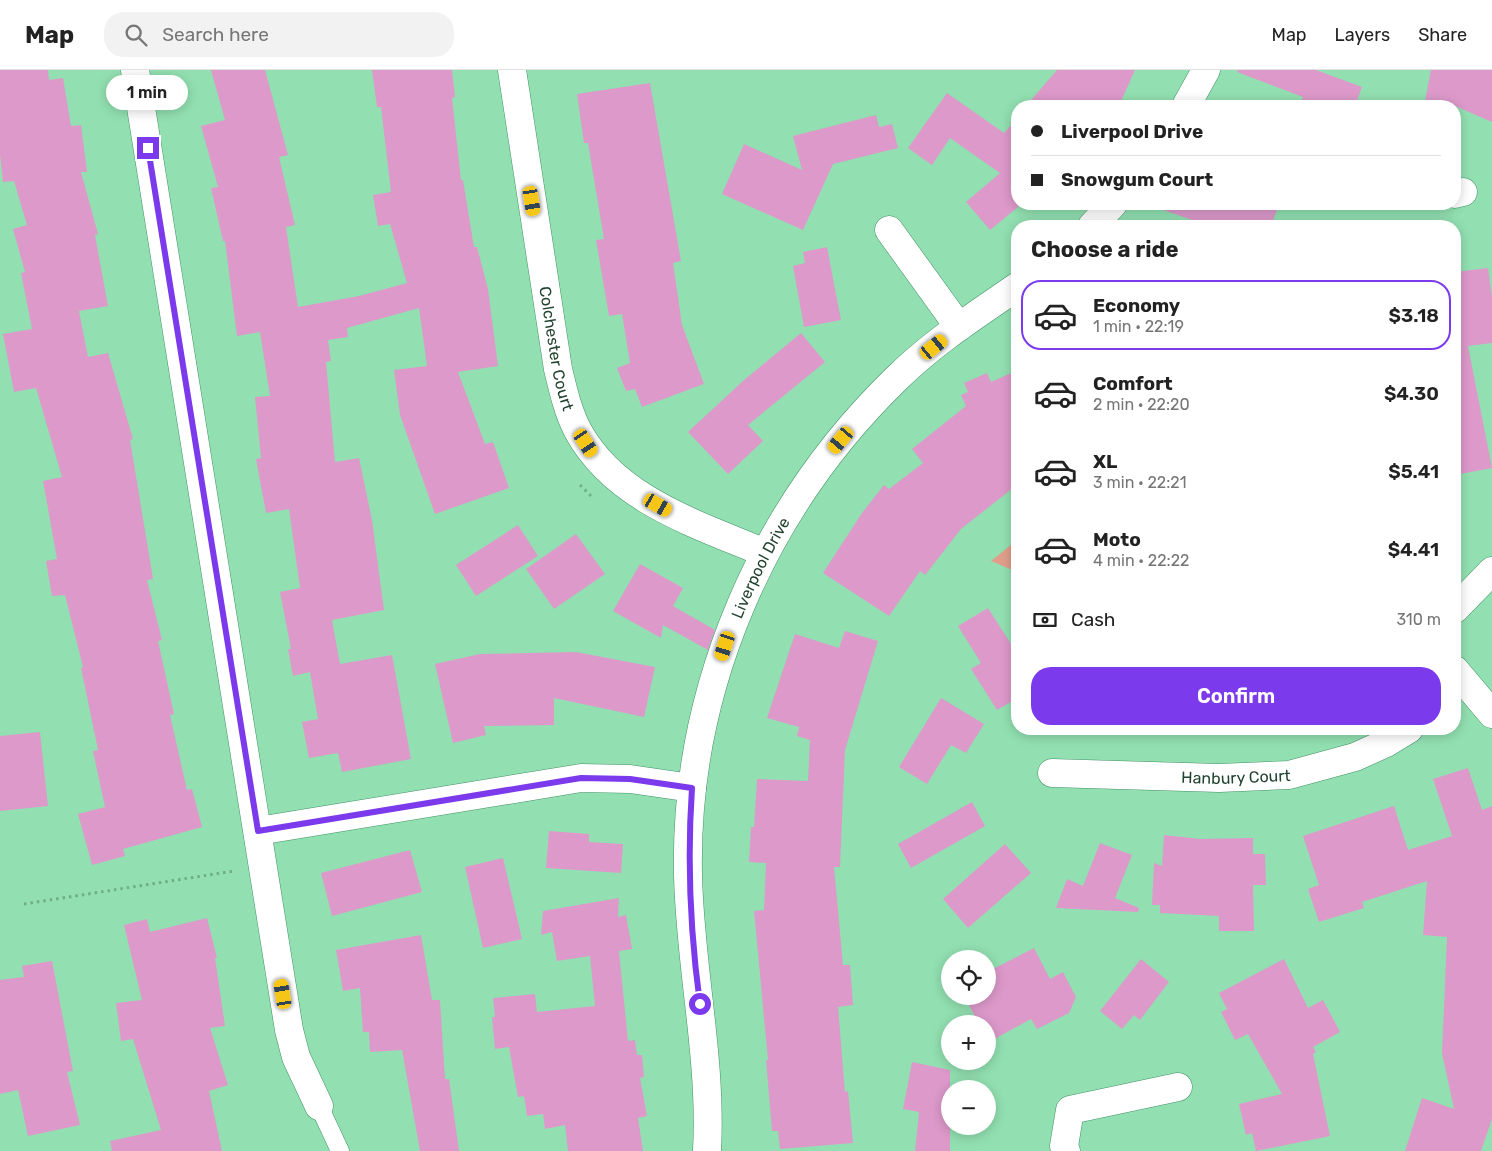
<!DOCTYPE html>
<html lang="en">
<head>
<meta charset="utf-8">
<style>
	:root { --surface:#fff; --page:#f2f2f2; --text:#222; --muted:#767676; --line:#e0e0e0; --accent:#7c3aed }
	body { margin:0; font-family:Rubik,sans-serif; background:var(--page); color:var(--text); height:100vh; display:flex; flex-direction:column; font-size:19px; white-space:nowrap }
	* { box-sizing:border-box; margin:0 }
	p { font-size:16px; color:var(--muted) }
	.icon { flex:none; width:28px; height:28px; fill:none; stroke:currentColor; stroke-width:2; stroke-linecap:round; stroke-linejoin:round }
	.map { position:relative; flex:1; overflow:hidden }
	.details { position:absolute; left:1011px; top:150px; width:450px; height:515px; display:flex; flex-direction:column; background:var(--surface); border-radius:20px; box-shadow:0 2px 12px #0003 }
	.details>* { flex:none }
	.top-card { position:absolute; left:1011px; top:30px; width:450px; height:110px; border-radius:20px; box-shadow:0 2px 12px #0003; display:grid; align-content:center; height:110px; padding:0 20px; background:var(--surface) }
	.buttons { position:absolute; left:941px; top:880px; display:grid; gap:10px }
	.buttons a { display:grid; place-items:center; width:55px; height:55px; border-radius:50%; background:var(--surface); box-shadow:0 2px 12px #0003; font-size:25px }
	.end { position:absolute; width:22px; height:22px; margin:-11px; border:6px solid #7c3aed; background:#fff; box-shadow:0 0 0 2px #fff }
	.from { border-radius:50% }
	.bubble { position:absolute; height:35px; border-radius:18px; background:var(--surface); box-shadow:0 2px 12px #0003; font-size:16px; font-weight:600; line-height:35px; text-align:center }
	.car { position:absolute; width:15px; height:30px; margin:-15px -8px; border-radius:6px; box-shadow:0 0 4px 1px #0007; background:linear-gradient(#f5c518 24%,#345 0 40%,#f5c518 0 76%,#345 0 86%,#f5c518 0) }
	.top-card b { display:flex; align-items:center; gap:18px; height:48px; font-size:19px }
	.top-card b+b { border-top:1px solid var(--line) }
	.top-card i { width:12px; height:12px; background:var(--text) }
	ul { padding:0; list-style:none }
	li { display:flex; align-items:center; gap:15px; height:70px; margin:0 10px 8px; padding:0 10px; border:2px solid transparent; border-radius:20px }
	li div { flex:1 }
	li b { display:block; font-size:19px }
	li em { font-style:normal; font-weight:600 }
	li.active { border-color:var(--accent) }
	li>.icon { width:45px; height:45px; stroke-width:1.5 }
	h2 { padding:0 20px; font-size:22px; line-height:60px }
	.pay { display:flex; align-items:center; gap:12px; height:55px; padding:0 20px; font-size:19px }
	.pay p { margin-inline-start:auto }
	.action { display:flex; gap:10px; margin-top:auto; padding:10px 20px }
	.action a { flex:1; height:58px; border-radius:20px; background:var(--accent); color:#fff; font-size:20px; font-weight:600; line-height:58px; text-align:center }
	header { display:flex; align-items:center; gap:30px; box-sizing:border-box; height:70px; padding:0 25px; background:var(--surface); border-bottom:1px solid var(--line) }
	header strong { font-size:24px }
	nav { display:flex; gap:28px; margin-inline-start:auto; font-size:18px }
	.search { width:350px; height:45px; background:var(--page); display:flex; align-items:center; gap:12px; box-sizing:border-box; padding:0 18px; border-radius:20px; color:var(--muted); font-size:19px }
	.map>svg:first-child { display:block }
	.green { fill:#e19f8b }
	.building { fill:#dd99ca }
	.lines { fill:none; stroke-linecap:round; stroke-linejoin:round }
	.lane-casing { stroke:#429166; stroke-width:19 }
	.street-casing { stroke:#429166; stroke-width:29 }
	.path { stroke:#6fae88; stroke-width:3; stroke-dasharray:2.5 4; stroke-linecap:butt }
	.lane { stroke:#fff; stroke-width:18 }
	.street { stroke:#fff; stroke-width:28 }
	.route { stroke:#7c3aed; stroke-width:6 }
	.labels { text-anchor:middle; stroke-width:4; stroke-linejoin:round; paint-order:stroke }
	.street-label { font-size:16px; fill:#224330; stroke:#9eeebe }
</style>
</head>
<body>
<header>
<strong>Map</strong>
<div class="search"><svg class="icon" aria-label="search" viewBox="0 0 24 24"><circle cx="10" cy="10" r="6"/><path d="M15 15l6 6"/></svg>Search here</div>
<nav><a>Map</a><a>Layers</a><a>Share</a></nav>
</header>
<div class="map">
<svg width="1492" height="1081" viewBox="0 0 1492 1081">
	<rect width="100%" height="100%" fill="#92e0b1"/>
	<path class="green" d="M 1017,470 L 1017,502 L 991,491 Z"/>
	<g class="building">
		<path d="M 0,0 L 48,0 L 49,10 L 63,8 L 71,56 L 81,55 L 87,102 L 81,102 L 98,164 L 95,165 L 108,236 L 79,241 L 88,287 L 108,283 L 133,369 L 130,370 L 153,509 L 147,510 L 162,570 L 158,571 L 174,644 L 170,645 L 187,720 L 192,719 L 202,757 L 123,779 L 125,786 L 92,795 L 78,744 L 105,737 L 93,681 L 98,680 L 81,598 L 83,597 L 65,525 L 52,526 L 46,491 L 57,489 L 43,411 L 62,407 L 36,318 L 14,322 L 3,264 L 32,259 L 21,203 L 25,202 L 13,159 L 27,155 L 14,111 L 3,112 L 0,85 Z"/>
		<path d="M 211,0 L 265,0 L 288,85 L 279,87 L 295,155 L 286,157 L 298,237 L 359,226 L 407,213 L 390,154 L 378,156 L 373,125 L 391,122 L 381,37 L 377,37 L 372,0 L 452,0 L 455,27 L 452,28 L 461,110 L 463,110 L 474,177 L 477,177 L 488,219 L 498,296 L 458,302 L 485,374 L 493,372 L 509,418 L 435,444 L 400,345 L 394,300 L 427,296 L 419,238 L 347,258 L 348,267 L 328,270 L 331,291 L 326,292 L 335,392 L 359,388 L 372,450 L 384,540 L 332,550 L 340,594 L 392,585 L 411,689 L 342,702 L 338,683 L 309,688 L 302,652 L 318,649 L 310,602 L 293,606 L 288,579 L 291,579 L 280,522 L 300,518 L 289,439 L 266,443 L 256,389 L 261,388 L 255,327 L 270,326 L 260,262 L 237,266 L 225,171 L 223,171 L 211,118 L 218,117 L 201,56 L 225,50 Z"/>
		<path d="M 1057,0 L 1135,0 L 1119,36 L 1026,36 Z"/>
		<path d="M 1238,0 L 1316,0 L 1362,17 L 1355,36 L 1299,36 L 1303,27 L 1237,2 Z"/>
		<path d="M 1431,0 L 1492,0 L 1492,52 L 1455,36 L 1424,36 Z"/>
		<path d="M 650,13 L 681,191 L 673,193 L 682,255 L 704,314 L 642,337 L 635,319 L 626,321 L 617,298 L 630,293 L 622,244 L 609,246 L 596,170 L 604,169 L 588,73 L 584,73 L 577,24 Z"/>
		<path d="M 947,23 L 1004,63 L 1018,47 L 1018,137 L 990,160 L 966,132 L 1000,103 L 950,68 L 932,95 L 908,78 Z"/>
		<path d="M 876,45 L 879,57 L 892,54 L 898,78 L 833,94 L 803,160 L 722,124 L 744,74 L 802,100 L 793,66 Z"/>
		<path d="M 1155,134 L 1279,134 L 1271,156 L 1209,156 L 1155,137 Z"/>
		<path d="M 827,177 L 841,250 L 804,257 L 793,196 L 805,193 L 803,182 Z"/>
		<path d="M 1488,198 L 1492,227 L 1492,273 L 1468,276 L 1492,398 L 1455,405 L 1455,246 L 1459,246 L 1455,202 Z"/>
		<path d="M 801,263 L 825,292 L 748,355 L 763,371 L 728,404 L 688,362 L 743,311 Z"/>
		<path d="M 1018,300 L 1018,414 L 961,459 L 925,505 L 920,501 L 889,546 L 823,503 L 862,443 L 884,415 L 889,419 L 923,393 L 912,379 L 966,336 L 961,325 L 968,322 L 964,313 L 987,303 L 991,312 Z"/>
		<path d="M 518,455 L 538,486 L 476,526 L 456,495 Z"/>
		<path d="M 576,464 L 605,504 L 554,539 L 526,499 Z"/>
		<path d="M 640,494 L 683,518 L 673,536 L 715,560 L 708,580 L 663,555 L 661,568 L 613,541 Z"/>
		<path d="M 988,538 L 1018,585 L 1018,628 L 997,640 L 971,599 L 981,593 L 958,556 Z"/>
		<path d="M 845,561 L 878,571 L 845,680 L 840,797 L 834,797 L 843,895 L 850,895 L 853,935 L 838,937 L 845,1022 L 848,1021 L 853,1073 L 780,1079 L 778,1061 L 772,1061 L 766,990 L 768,990 L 754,841 L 764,840 L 766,793 L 749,792 L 751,757 L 754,757 L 757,709 L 808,711 L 810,670 L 797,666 L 799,657 L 767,648 L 795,564 L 839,578 Z"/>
		<path d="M 576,582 L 655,597 L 644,647 L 554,628 L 554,655 L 484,656 L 486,665 L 453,673 L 435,594 L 480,584 Z"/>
		<path d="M 941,628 L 984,654 L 966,683 L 951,675 L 927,714 L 899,697 Z"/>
		<path d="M 40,662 L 48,736 L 0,741 L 0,666 Z"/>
		<path d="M 1468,698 L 1482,740 L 1492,736 L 1492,1049 L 1481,1081 L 1405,1081 L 1422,1028 L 1454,1039 L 1442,983 L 1447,867 L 1423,865 L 1427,811 L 1362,832 L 1364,838 L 1319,852 L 1308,819 L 1319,815 L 1303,766 L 1394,736 L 1408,780 L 1452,766 L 1433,709 Z"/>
		<path d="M 972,732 L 985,756 L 911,798 L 898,774 Z"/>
		<path d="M 549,761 L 589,764 L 589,772 L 623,774 L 621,803 L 546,798 Z"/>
		<path d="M 1164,765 L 1200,769 L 1253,768 L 1253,784 L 1265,784 L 1266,815 L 1253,815 L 1254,861 L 1219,861 L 1219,846 L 1160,843 L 1160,835 L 1152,835 L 1154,793 L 1162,796 Z"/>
		<path d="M 1100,773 L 1132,785 L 1115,828 L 1139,838 L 1138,842 L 1056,838 L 1067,809 L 1083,816 Z"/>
		<path d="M 1005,774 L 1031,803 L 968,858 L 943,829 Z"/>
		<path d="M 410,780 L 422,822 L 332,846 L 321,803 Z"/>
		<path d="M 503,788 L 522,869 L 483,878 L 465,797 Z"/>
		<path d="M 619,828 L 618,847 L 626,845 L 632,879 L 619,881 L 628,971 L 635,970 L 637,985 L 642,985 L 644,1007 L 640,1008 L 647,1046 L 638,1048 L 643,1081 L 568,1081 L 565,1055 L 545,1059 L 543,1044 L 527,1046 L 524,1026 L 518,1027 L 509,977 L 495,979 L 492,947 L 495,947 L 493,928 L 535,924 L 537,942 L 595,936 L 590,886 L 557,891 L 552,862 L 541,865 L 543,841 Z"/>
		<path d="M 207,848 L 217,888 L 215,888 L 225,956 L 210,958 L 228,1015 L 209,1021 L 222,1081 L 112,1081 L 110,1071 L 161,1060 L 133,969 L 121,971 L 116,933 L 142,930 L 124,855 L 147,849 L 150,862 Z"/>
		<path d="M 421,865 L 432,930 L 440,930 L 445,1009 L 449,1009 L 459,1081 L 420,1081 L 402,980 L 370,982 L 369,962 L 363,962 L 360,918 L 343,921 L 336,880 Z"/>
		<path d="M 1034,878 L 1050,909 L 1063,902 L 1076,927 L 1069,943 L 1037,959 L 1031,949 L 989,972 L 988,954 L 979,954 L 964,926 L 988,926 L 988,894 L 991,900 Z"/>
		<path d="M 1141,889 L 1169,912 L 1140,950 L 1134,945 L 1122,959 L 1100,941 Z"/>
		<path d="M 1284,889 L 1308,938 L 1323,930 L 1340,962 L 1313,977 L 1316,982 L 1313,984 L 1330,1066 L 1256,1081 L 1252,1063 L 1246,1065 L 1239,1034 L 1282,1024 L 1248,964 L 1235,970 L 1221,942 L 1227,939 L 1219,923 Z"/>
		<path d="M 52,891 L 73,1001 L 67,1002 L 80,1055 L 28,1066 L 18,1020 L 0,1024 L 0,910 L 24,907 L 22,896 Z"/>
		<path d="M 912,992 L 950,1000 L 950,1081 L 915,1081 L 919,1042 L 903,1039 Z"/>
	</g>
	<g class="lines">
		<defs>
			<path id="lane" d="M 319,1036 L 340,1081"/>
			<g id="street">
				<path d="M 135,0 L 289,960 L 296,987 L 319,1036"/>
				<path id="s1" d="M 512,0 L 558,299 C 563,320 568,342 578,361 C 616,430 697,454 765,483"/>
				<path d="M 1186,36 L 1206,0"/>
				<path d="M 1455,124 L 1463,122"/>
				<path d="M 1092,156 L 1113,134"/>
				<path d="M 889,160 L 959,257"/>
				<path d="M 1455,539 L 1492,501"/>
				<path d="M 1455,600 L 1492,644"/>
				<path id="s2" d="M 1052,703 L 1219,708 L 1289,705 L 1355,687 L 1386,673 L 1409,659"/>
				<path d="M 258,761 L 581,708 L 630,709 L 692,718"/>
				<path id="s3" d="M 707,1081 C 712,988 690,898 688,805 C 684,619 763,438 896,309 C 932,273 976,245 1018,216"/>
				<path d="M 1066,1081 L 1064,1076 L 1070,1040 L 1178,1017"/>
			</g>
		</defs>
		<use href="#lane" class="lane-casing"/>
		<use href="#street" class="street-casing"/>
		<g class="path">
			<path d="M 580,415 L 593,428"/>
			<path d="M 24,834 L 234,801"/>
		</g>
		<use href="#lane" class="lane"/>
		<use href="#street" class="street"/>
	</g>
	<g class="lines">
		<path class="route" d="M 148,78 L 258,761 L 581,708 L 630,709 L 692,718 C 687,791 690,861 700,934"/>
	</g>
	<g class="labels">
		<g class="street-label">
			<text dy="6" stroke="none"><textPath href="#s1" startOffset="282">Colchester Court</textPath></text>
			<text dy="6" stroke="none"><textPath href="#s3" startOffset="596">Liverpool Drive</textPath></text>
			<text dy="6" stroke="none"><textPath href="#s2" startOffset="184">Hanbury Court</textPath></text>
		</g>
	</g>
</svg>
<div class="buttons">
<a><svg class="icon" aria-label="locate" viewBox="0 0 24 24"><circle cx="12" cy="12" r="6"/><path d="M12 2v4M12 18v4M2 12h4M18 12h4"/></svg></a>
<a>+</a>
<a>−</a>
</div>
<i class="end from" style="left:700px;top:934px"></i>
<i class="end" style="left:148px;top:78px"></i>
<div class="bubble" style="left:106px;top:5px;width:82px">1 min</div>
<i class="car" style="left:532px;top:131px;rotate:171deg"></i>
<i class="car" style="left:934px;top:277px;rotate:51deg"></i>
<i class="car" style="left:841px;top:370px;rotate:220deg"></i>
<i class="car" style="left:586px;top:373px;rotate:147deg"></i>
<i class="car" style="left:658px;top:435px;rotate:120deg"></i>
<i class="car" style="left:725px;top:576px;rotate:198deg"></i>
<i class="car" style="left:283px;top:924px;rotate:351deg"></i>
<div class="top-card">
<b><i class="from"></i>Liverpool Drive</b>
<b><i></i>Snowgum Court</b>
</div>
<section class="details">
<h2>Choose a ride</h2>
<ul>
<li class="active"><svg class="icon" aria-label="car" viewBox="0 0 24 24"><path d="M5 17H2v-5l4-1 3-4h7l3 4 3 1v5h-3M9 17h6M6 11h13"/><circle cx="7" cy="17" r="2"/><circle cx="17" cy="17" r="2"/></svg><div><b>Economy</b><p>1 min · 22:19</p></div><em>$3.18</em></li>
<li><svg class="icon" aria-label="car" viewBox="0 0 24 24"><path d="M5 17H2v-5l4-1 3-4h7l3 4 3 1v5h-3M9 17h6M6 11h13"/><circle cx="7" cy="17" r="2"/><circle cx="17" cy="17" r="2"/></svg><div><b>Comfort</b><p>2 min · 22:20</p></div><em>$4.30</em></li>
<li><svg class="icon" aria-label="car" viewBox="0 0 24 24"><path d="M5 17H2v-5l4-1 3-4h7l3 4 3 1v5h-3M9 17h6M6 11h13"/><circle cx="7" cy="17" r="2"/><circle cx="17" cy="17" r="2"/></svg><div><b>XL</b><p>3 min · 22:21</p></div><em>$5.41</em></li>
<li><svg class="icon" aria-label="car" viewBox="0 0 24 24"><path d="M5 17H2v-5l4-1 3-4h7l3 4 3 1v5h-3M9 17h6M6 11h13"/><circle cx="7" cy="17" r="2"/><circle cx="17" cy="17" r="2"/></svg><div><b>Moto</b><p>4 min · 22:22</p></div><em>$4.41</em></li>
</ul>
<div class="pay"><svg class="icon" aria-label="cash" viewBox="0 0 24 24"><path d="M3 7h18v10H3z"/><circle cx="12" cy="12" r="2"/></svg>Cash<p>310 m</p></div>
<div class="action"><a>Confirm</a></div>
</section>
</div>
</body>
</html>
